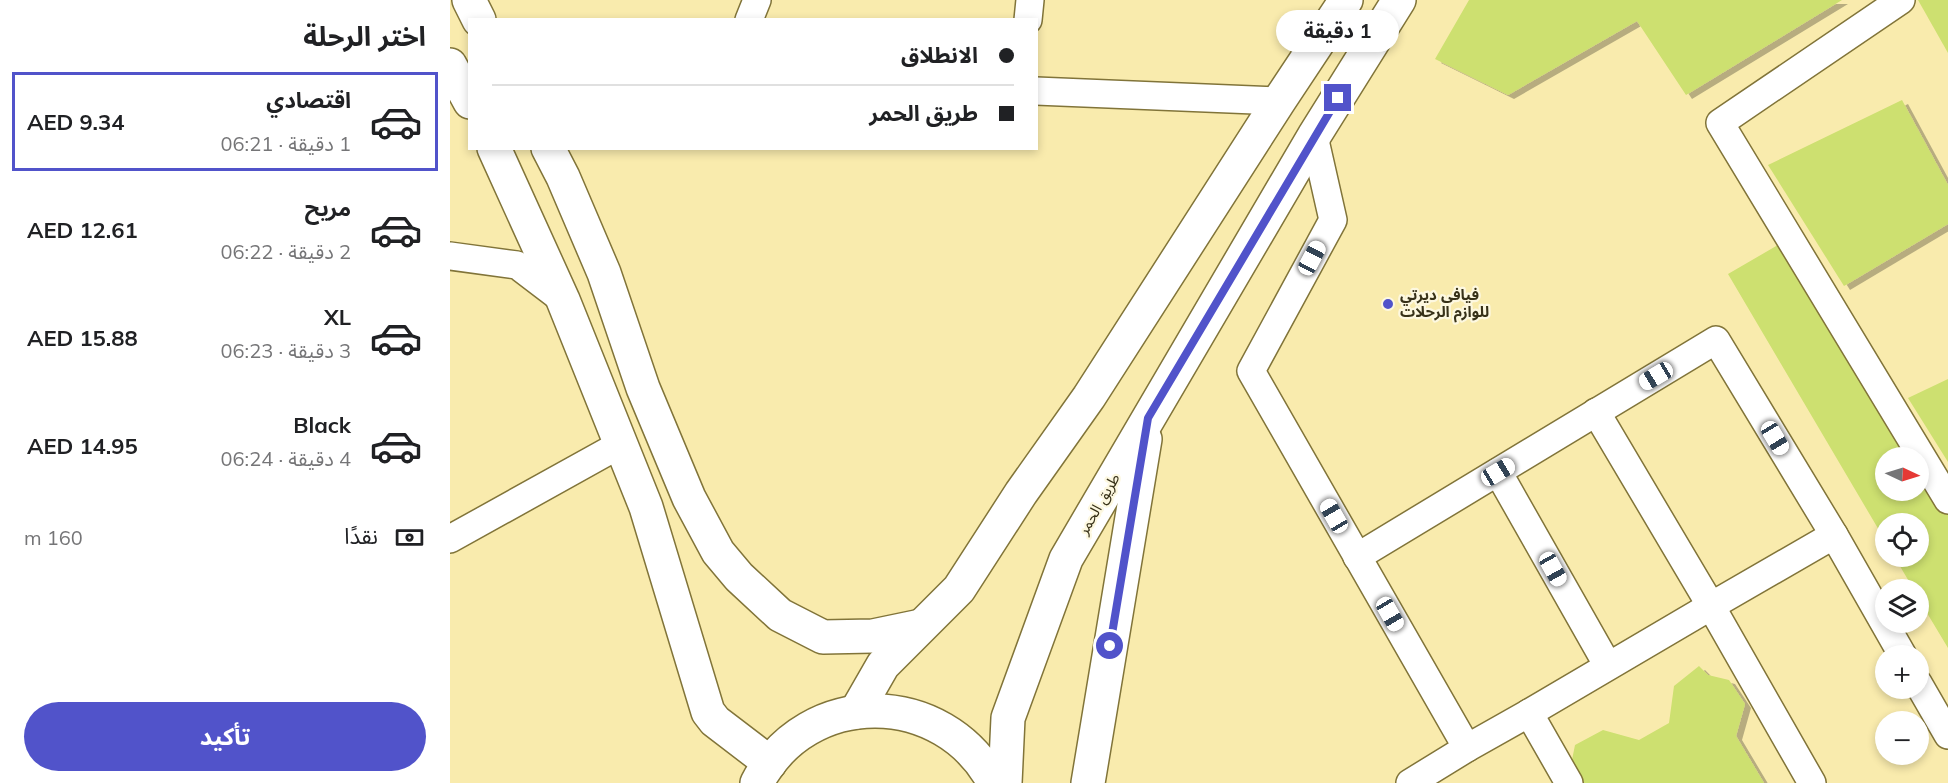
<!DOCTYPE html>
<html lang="ar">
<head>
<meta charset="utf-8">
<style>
	:root { --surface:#fff; --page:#f2f2f2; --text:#202124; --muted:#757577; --line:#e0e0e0; --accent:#5153ca }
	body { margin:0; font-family:Mulish,"Noto Sans Arabic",sans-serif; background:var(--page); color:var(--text); direction:rtl; height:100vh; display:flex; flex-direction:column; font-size:22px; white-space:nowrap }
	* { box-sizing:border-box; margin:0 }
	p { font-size:20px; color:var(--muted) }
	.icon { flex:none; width:33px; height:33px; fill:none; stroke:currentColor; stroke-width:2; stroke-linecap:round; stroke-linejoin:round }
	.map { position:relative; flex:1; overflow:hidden; direction:ltr }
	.side { display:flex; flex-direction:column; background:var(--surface); width:450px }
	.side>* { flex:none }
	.banner { position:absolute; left:18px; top:18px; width:570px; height:132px; border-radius:0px; box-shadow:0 3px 9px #0003; direction:rtl; display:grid; align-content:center; height:132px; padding:0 24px; background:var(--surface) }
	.needle { width:39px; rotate:94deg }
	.tools { position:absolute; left:1425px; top:447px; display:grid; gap:12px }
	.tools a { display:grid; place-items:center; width:54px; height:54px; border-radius:50%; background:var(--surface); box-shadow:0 3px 9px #0003; font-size:30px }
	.end { position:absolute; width:27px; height:27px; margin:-14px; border:8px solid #5153ca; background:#fff; box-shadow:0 0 0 3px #fff }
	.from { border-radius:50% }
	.bubble { position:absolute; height:42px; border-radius:21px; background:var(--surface); box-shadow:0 3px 9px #0003; font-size:20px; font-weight:700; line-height:42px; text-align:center; direction:rtl }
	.car { position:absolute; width:18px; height:36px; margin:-18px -9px; border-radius:8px; box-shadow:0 0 4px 2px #0007; background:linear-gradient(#fff 24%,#345 0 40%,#fff 0 76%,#345 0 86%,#fff 0) }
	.banner b { display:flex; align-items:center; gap:21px; height:57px; font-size:22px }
	.banner b+b { border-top:2px solid var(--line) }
	.banner i { width:15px; height:15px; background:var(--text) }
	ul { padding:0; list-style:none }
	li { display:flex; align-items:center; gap:18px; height:99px; margin:0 12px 9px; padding:0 12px; border:3px solid transparent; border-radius:0px }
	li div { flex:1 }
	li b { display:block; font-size:22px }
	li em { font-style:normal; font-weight:700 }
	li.current { border-color:var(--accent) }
	li>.icon { width:54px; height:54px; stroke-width:1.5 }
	h2 { padding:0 24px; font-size:27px; line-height:72px }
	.pay { display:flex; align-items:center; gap:15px; height:66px; padding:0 24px; font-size:22px }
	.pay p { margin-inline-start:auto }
	.primary-button { display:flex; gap:12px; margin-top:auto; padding:12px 24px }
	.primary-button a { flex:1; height:69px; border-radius:36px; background:var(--accent); color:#fff; font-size:24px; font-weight:700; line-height:69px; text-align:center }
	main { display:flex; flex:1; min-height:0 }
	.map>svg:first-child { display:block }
	.building { fill:#cde070; filter:url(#shadow) }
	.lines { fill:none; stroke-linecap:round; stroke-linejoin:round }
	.street-casing { stroke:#817439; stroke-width:30 }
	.secondary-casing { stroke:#817439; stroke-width:36 }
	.street { stroke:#fff; stroke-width:27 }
	.secondary { stroke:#fff; stroke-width:33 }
	.route { stroke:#5153ca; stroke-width:8 }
	.poi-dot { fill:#5153ca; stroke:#fdf8e0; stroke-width:2 }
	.labels { text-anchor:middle; stroke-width:4.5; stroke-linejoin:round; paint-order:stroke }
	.poi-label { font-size:15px; font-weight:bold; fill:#373118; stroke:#fdf8e0; text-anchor:start }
	.street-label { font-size:15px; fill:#373118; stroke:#fdf8e0 }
</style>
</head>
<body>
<main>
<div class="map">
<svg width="1498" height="783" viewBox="0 0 1498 783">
	<defs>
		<filter id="shadow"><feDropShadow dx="6" dy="4" stdDeviation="0" flood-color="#0004"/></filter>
	</defs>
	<rect width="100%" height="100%" fill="#f9ebad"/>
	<g class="building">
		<path d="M 1019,0 L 1392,0 L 1236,95 L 1187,21 L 1058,95 L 985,59 Z"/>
		<path d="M 1468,0 L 1498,0 L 1498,53 Z"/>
		<path d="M 1452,100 L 1498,185 L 1498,224 L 1394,286 L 1318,165 Z"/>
		<path d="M 1340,238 L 1468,458 L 1436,458 L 1436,490 L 1468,490 L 1468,458 L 1498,508 L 1498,648 L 1468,598 L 1468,590 L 1464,590 L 1444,556 L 1468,556 L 1468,524 L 1436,524 L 1436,542 L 1278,274 Z"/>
		<path d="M 1498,379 L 1498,462 L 1458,398 Z"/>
		<path d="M 1249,666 L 1258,675 L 1279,680 L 1295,704 L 1286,736 L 1314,783 L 1127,783 L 1120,770 L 1125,745 L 1153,730 L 1189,740 L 1219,723 L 1224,686 Z"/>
	</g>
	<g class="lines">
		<defs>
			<g id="street">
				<path d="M 1451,0 L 1270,123 L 1498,500"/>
				<path d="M 299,20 L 307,0"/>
				<path d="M 578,20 L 580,0"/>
				<path d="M 586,91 L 829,101"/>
				<path d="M 864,136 L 883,220 L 801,371 L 1017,748 L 960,783"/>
				<path d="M 0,256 L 67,265 L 113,300"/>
				<path d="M 1146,412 L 1261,606 L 1384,535"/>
				<path d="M 1048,472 L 1158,666"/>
				<path d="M 0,539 L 171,444"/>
				<path d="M 907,557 L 1266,340 L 1384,535 L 1453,656"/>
				<path d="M 1468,683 L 1498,735"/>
				<path d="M 1079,713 L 1261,606 L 1362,783"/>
				<path d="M 1017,748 L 1079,713 L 1119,783"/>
			</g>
			<g id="secondary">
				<path d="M 19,0 L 29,20"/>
				<path d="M 0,65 L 20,102"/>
				<path d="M 44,148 L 113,300 L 196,507 L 258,712 L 265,721 L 320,763"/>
				<path d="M 98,148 L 113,177 L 154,273 L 193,388 L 239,498 L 268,552 L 289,577 L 330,615 L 373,637 L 423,636 L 471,626"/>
				<path d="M 406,712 L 433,665 L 509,589 L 571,493 L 639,397 L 829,101 L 896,0"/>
				<path d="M 307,783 C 357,686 494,688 544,783"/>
				<path d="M 555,783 L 558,718 L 616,559 L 864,136 L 949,0"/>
				<path d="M 638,783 L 695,439"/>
			</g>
		</defs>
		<use href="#street" class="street-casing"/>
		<use href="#secondary" class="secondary-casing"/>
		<use href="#street" class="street"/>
		<use href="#secondary" class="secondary"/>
	</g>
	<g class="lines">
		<path class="route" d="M 660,646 L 698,418 L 888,98"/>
	</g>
	<circle class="poi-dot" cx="938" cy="304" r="6"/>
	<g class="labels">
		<g class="poi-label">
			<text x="950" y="300">فيافي ديرتي<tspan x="950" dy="17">للوازم الرحلات</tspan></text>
		</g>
		<g class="street-label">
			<text transform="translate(649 504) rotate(-60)" y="5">طريق الحمر</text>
		</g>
	</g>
</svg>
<div class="tools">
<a><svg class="needle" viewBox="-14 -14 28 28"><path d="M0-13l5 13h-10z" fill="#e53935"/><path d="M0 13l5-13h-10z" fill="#757577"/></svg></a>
<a><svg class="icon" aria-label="locate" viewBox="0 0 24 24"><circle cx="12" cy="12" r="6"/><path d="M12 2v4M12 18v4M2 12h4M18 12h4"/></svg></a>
<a><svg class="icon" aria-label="layers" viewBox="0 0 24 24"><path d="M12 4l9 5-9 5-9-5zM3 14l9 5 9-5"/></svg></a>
<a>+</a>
<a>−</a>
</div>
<i class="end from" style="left:660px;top:646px"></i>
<i class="end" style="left:888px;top:98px"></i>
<div class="bubble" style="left:826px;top:10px;width:123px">1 دقيقة</div>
<i class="car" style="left:862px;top:258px;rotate:28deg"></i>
<i class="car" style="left:1206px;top:376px;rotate:239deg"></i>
<i class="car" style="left:1325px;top:438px;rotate:149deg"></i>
<i class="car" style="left:1048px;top:472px;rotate:59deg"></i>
<i class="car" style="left:884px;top:516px;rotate:330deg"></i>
<i class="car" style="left:1103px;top:569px;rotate:151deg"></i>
<i class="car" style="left:940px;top:614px;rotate:150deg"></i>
<div class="banner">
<b><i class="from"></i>الانطلاق</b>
<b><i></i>طريق الحمر</b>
</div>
</div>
<section class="side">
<h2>اختر الرحلة</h2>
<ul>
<li class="current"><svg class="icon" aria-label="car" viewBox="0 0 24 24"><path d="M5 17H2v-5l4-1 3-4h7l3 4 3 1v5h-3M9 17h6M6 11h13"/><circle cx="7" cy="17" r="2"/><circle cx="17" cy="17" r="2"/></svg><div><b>اقتصادي</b><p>1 دقيقة · 06:21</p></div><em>AED 9.34</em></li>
<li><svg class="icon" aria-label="car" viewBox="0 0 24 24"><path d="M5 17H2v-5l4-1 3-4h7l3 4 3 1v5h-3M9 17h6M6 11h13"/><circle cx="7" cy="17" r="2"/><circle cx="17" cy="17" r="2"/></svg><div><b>مريح</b><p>2 دقيقة · 06:22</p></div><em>AED 12.61</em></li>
<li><svg class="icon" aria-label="car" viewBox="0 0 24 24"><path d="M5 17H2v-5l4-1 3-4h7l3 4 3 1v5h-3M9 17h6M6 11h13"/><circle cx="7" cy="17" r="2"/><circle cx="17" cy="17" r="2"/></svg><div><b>XL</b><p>3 دقيقة · 06:23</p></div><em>AED 15.88</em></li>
<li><svg class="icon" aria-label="car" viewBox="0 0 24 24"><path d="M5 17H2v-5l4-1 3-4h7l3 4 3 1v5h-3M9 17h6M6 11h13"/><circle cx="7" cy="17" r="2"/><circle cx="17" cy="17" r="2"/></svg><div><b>Black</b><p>4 دقيقة · 06:24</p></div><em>AED 14.95</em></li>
</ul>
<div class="pay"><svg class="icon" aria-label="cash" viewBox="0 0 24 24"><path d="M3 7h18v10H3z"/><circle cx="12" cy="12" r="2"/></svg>نقدًا<p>160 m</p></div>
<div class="primary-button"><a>تأكيد</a></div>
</section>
</main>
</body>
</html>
